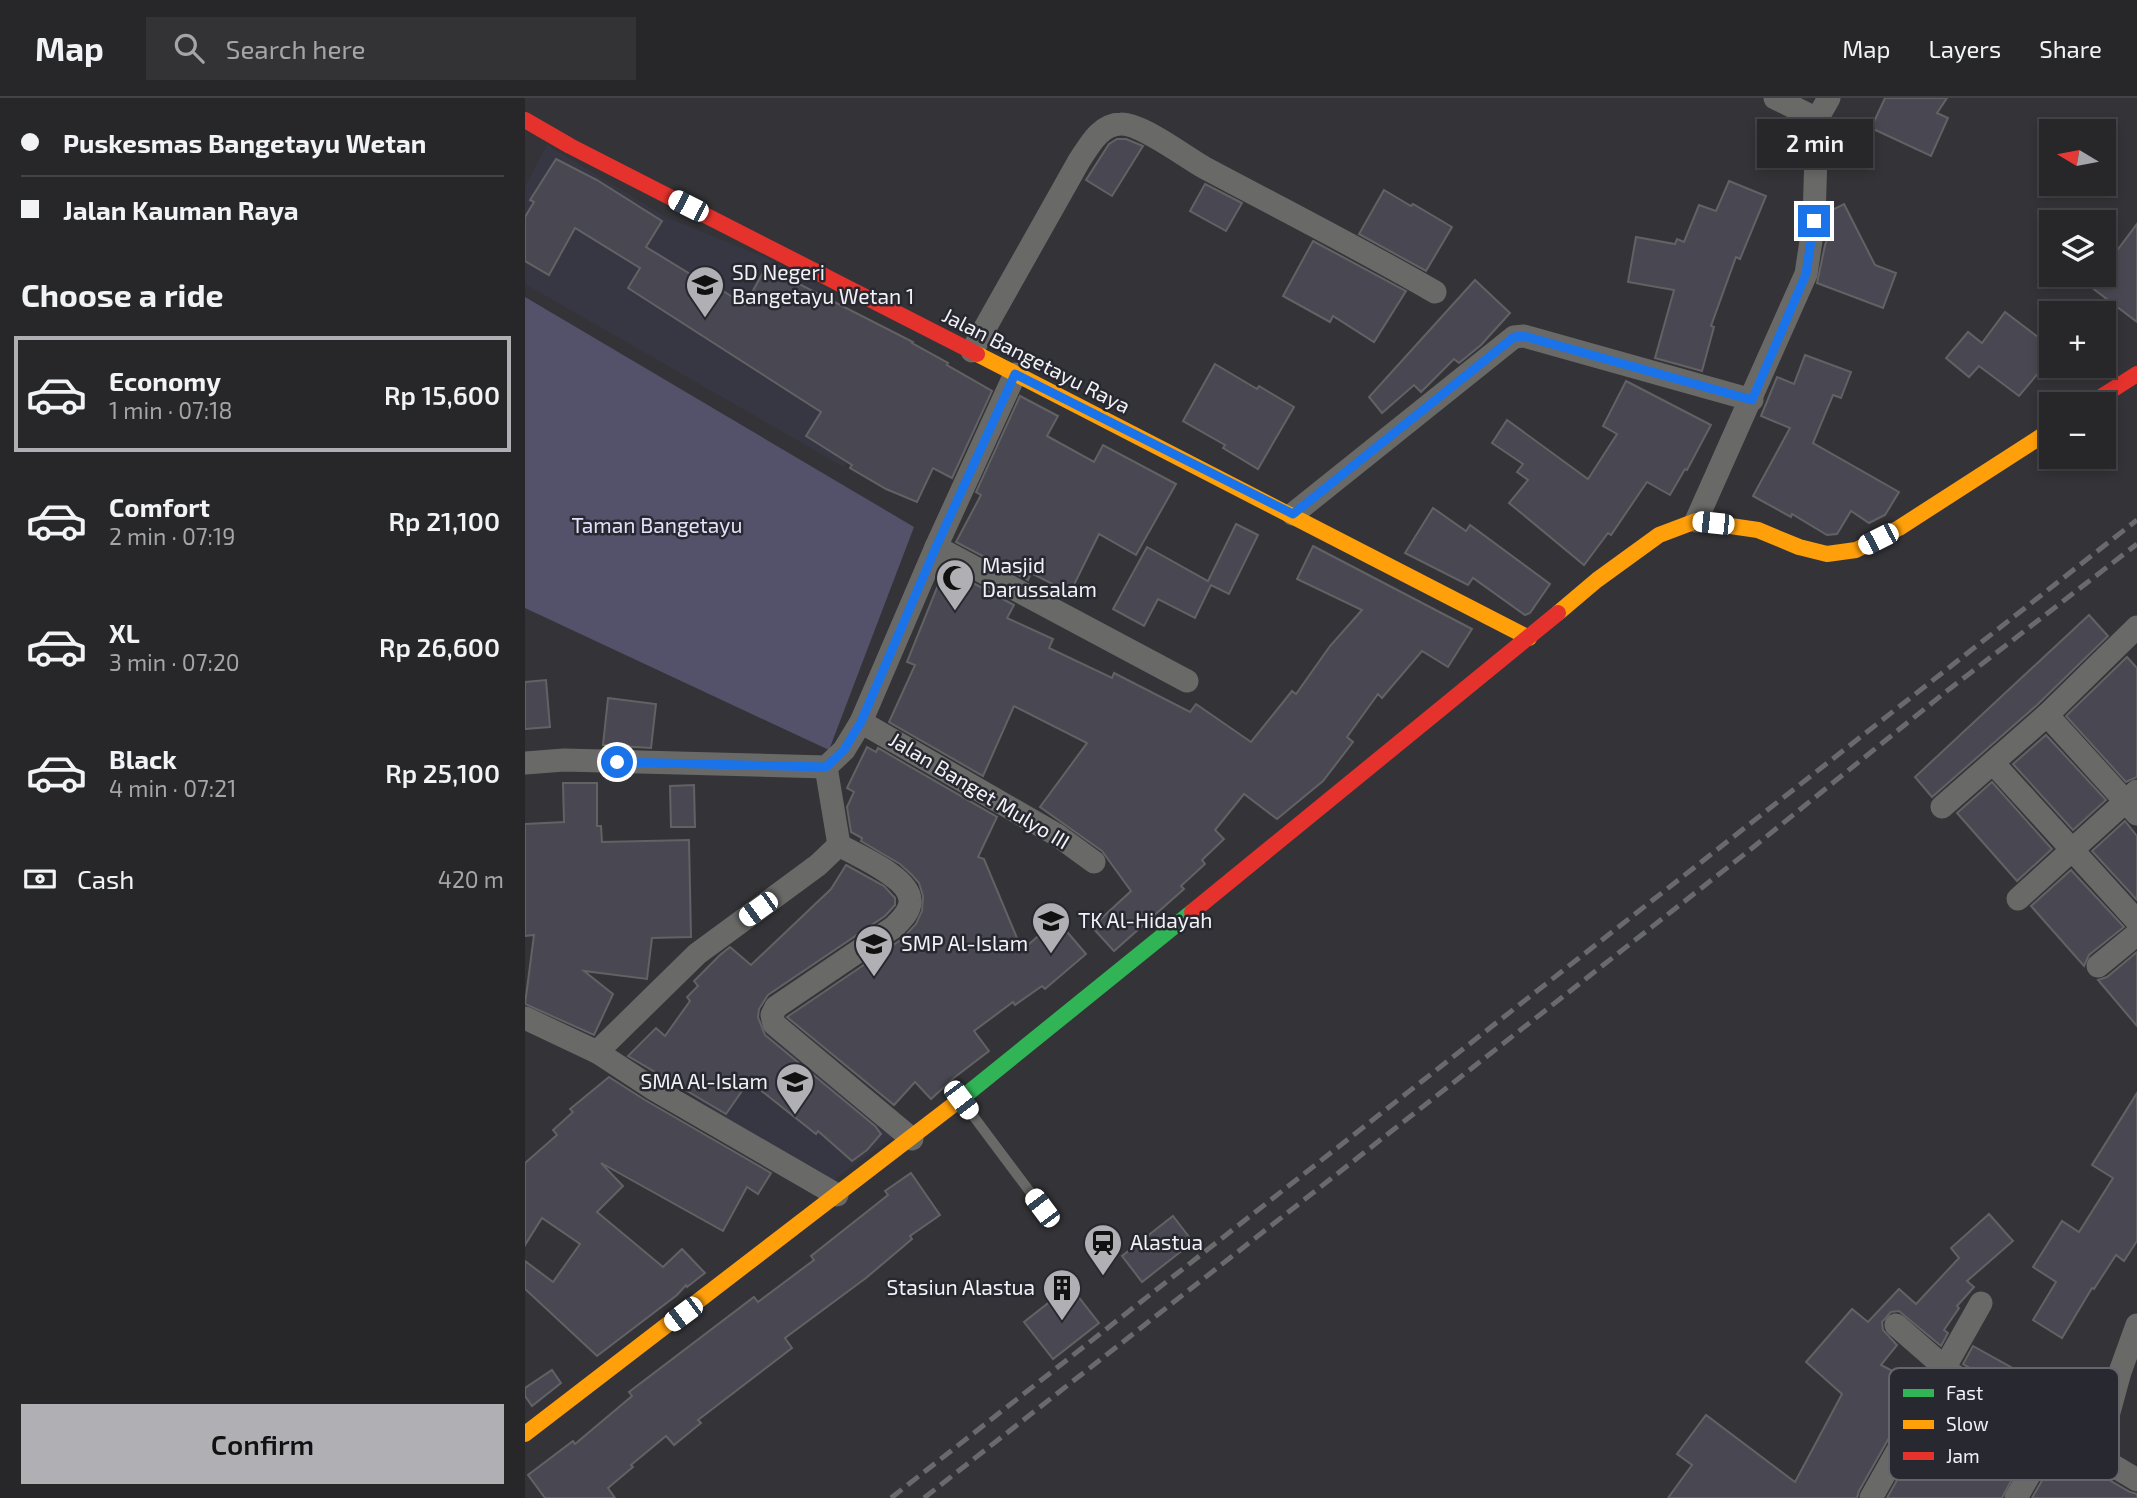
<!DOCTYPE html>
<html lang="en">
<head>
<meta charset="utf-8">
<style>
	:root { --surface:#27272a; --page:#333336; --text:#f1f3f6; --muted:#a4a5a8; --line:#434447; --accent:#b0afb4 }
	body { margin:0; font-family:"Exo 2",sans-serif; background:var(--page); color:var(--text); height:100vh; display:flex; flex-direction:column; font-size:26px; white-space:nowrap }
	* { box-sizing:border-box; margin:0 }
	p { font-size:23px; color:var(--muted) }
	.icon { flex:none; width:38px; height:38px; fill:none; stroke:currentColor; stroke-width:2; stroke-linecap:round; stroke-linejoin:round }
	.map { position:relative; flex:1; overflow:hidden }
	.sheet { display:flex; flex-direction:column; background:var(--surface); width:525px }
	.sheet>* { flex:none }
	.guide { display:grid; align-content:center; height:154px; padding:0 21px; background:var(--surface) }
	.needle { width:46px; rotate:280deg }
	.controls { position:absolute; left:1514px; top:21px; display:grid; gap:14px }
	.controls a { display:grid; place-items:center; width:77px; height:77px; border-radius:0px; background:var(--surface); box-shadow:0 4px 10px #0003,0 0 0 2px var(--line); font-size:35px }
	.end { position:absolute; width:32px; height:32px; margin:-16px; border:9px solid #1a73e8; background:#fff; box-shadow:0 0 0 4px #fff }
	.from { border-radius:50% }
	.bubble { position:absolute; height:49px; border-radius:0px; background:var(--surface); box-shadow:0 4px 10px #0003,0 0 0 2px var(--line); font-size:23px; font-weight:600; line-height:49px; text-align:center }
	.car { position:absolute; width:21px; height:42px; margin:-21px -10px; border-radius:9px; box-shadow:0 0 5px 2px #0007; background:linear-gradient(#fff 24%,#345 0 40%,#fff 0 76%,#345 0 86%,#fff 0) }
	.guide b { display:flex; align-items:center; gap:24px; height:66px; font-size:26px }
	.guide b+b { border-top:2px solid var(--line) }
	.guide i { width:18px; height:18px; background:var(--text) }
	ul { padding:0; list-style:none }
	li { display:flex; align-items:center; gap:21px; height:116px; margin:0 14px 10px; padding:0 7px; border:4px solid transparent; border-radius:0px }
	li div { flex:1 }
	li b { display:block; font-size:26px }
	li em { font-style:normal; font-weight:600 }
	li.active { border-color:var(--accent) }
	li>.icon { width:63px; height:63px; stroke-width:1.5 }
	h2 { padding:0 21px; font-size:32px; line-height:84px }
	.pay { display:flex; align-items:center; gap:18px; height:77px; padding:0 21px; font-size:26px }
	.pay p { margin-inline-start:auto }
	.button { display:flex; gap:14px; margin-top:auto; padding:14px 21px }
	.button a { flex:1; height:80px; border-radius:0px; background:var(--accent); color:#111; font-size:28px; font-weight:600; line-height:80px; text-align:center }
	header { display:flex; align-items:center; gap:42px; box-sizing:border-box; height:98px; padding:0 35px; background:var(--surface); border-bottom:2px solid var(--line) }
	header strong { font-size:33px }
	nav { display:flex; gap:38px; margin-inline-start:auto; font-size:24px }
	.search { width:490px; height:63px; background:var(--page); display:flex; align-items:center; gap:18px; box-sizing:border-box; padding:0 24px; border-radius:0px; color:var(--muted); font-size:26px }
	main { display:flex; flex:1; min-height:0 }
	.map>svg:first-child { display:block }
	.built { fill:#373643 }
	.green { fill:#54516a }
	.building { fill:#494852; stroke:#626265; stroke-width:2 }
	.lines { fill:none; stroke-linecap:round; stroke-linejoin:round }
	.lane { stroke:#696a68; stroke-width:10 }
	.street { stroke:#696a68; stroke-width:23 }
	.fast { stroke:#30b455; stroke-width:16 }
	.slow { stroke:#ff9f0a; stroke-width:16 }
	.jam { stroke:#e5322d; stroke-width:16 }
	.rail { stroke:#696a6b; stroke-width:5; stroke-dasharray:14 7; stroke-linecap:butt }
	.route { stroke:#1a73e8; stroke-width:9 }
	.labels { text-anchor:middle; stroke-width:5; stroke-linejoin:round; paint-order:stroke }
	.poi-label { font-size:21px; fill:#f2f1f7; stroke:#282830; text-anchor:start }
	.street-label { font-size:21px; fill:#f2f1f7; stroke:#282830 }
	.park-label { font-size:21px; fill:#e2e0fd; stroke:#282830 }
	.key { fill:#282830; stroke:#65646c; stroke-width:2 }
	.key-label { font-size:19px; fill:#f2f1f7 }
</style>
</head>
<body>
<header>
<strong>Map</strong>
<div class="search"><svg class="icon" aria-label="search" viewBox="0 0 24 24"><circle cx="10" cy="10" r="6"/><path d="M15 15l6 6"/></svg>Search here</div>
<nav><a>Map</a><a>Layers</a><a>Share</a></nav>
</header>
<main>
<section class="sheet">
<div class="guide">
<b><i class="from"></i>Puskesmas Bangetayu Wetan</b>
<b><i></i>Jalan Kauman Raya</b>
</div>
<h2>Choose a ride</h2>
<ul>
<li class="active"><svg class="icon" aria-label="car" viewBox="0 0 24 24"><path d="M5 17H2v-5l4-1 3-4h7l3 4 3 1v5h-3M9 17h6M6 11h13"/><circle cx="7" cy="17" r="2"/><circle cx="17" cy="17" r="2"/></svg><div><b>Economy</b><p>1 min · 07:18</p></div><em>Rp 15,600</em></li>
<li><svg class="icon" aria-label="car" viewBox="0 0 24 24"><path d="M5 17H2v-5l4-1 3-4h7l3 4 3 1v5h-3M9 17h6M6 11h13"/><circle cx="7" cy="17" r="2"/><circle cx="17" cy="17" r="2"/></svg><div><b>Comfort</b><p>2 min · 07:19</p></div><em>Rp 21,100</em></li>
<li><svg class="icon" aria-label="car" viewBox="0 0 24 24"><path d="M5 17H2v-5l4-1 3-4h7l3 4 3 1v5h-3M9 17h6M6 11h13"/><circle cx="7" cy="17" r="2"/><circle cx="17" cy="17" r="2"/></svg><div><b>XL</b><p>3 min · 07:20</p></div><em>Rp 26,600</em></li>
<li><svg class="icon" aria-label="car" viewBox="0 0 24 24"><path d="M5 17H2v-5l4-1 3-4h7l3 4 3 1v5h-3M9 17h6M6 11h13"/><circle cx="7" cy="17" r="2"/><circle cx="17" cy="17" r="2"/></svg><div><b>Black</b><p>4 min · 07:21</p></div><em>Rp 25,100</em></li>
</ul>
<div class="pay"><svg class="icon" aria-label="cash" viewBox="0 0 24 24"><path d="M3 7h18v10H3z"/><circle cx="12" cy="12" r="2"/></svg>Cash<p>420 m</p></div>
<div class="button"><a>Confirm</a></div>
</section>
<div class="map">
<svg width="1612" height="1400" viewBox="0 0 1612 1400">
	<rect width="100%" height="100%" fill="#343438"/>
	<g class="built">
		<path d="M 22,47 L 141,119 L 243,161 L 312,196 L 285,245 L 363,291 L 319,369 L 0,186 L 0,89 Z"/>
		<path d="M 228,916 L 368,1039 L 303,1086 L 171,1001 Z"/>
	</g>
	<path class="green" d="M 0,199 L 389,429 L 304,652 L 0,510 Z"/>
	<g class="building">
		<path d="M 1360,0 L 1422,0 L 1412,15 L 1423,20 L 1406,58 L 1346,30 Z"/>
		<path d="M 592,41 L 601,41 L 618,48 L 587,98 L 561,82 L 584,46 Z"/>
		<path d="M 31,61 L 72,82 L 137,123 L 121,149 L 193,193 L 195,191 L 220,207 L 241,169 L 388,244 L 387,245 L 423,265 L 422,267 L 467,293 L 427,380 L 408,370 L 392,404 L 361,391 L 325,370 L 327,367 L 281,338 L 296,314 L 103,190 L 115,170 L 50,130 L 24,177 L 0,163 L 0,119 L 9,104 L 5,102 Z"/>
		<path d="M 1204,83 L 1241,98 L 1215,161 L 1211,159 L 1186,228 L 1189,229 L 1177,273 L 1130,260 L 1149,192 L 1103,184 L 1111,139 L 1150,146 L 1152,141 L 1159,144 L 1174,107 L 1191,113 Z"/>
		<path d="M 680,86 L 717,105 L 701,133 L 665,113 Z"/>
		<path d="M 859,92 L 886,108 L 888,106 L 927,129 L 901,173 L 834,136 Z"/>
		<path d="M 1319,106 L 1350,167 L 1371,175 L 1358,210 L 1292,185 L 1300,147 L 1306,130 L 1303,124 L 1303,114 Z"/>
		<path d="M 1612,126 L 1612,224 L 1566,189 L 1575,177 L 1578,177 L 1578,171 Z"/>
		<path d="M 788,143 L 881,193 L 849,244 L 808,218 L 805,224 L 758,198 Z"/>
		<path d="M 950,182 L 985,215 L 956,247 L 934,265 L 929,261 L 896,294 L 889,287 L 857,315 L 844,299 Z"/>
		<path d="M 1480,214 L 1526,249 L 1526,260 L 1494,298 L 1454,268 L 1444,279 L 1421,260 L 1443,234 L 1457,245 Z"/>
		<path d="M 1280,257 L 1326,274 L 1316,300 L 1308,297 L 1288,345 L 1374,394 L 1360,417 L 1344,425 L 1326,413 L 1312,436 L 1302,437 L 1267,416 L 1266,419 L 1228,398 L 1265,330 L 1236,318 L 1252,279 L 1269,286 Z"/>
		<path d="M 690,266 L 732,291 L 734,288 L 769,309 L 733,371 L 698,350 L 700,347 L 658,323 Z"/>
		<path d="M 1101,283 L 1186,327 L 1162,372 L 1160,371 L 1145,397 L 1122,384 L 1086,437 L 1083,435 L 1059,467 L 984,405 L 1003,382 L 992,374 L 998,366 L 967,345 L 982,322 L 1063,381 L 1092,336 L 1078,328 Z"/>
		<path d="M 495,298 L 533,318 L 522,338 L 569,364 L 578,347 L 651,386 L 611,457 L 574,436 L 545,495 L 506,475 L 503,482 L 431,444 L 456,397 L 451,394 Z"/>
		<path d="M 908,410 L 941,433 L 945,427 L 1025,486 L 1005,515 L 1000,517 L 948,480 L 943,487 L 880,455 Z"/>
		<path d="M 711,426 L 733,437 L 704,496 L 686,487 L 670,520 L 633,501 L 619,528 L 588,511 L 622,449 L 683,483 Z"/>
		<path d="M 788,448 L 947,531 L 923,569 L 897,553 L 857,600 L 853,596 L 822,639 L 828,644 L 798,683 L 752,721 L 719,696 L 690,732 L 699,741 L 677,762 L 680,766 L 656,788 L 659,791 L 589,853 L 567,829 L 606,793 L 577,753 L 515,709 L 562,645 L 489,608 L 458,678 L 364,624 L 390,567 L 382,564 L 420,470 L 489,507 L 482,520 L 528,541 L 524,550 L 587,580 L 589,575 L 665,614 L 671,606 L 726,644 L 767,593 L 771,596 L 805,548 L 837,512 L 772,481 Z"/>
		<path d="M 1564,517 L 1583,538 L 1512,607 L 1407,699 L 1390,679 Z"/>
		<path d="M 1602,559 L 1612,570 L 1612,679 L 1601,684 L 1541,618 Z"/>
		<path d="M 21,582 L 25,629 L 0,631 L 0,584 Z"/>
		<path d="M 83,600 L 131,606 L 126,650 L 78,647 Z"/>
		<path d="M 1521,637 L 1581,702 L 1548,732 L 1488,666 Z"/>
		<path d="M 342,649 L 351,654 L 353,650 L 472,719 L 453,759 L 459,761 L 497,852 L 532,822 L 561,856 L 520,891 L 517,888 L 490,907 L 488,904 L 449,933 L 464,953 L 430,979 L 406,1001 L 390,984 L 369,1007 L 262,919 L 377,841 L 391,826 L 397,813 L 398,798 L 394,785 L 387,777 L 375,766 L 336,743 L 337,740 L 326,734 L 322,709 L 329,694 L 322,690 Z"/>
		<path d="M 1467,684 L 1527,751 L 1492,783 L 1432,715 Z"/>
		<path d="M 38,685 L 72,685 L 72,728 L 76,728 L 77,744 L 164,742 L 166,839 L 127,840 L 122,881 L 59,873 L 88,896 L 69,937 L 0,906 L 9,837 L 0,838 L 0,726 L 39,724 Z"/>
		<path d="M 169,687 L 170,729 L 146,729 L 145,688 Z"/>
		<path d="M 1600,723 L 1612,738 L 1612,802 L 1567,753 Z"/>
		<path d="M 321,767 L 359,788 L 370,800 L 370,807 L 360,818 L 243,897 L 234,911 L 233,919 L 240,937 L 350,1028 L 356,1036 L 342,1052 L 327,1063 L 293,1033 L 291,1036 L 224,983 L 201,1016 L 103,958 L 131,930 L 140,938 L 165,903 L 162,899 L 173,888 L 169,883 L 195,857 L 205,849 L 226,867 L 306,791 Z"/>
		<path d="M 1546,772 L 1599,829 L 1564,857 L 1559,868 L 1506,808 Z"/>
		<path d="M 1612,854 L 1612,928 L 1573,882 L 1582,879 Z"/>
		<path d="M 84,979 L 120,1002 L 246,1075 L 233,1096 L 222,1089 L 198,1133 L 76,1065 L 98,1088 L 72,1114 L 138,1169 L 157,1151 L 180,1175 L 162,1189 L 161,1187 L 152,1197 L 72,1258 L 0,1191 L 0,1163 L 28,1184 L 55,1146 L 17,1120 L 0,1147 L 0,1065 L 32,1037 L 28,1032 L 48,1014 L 45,1011 Z"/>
		<path d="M 1612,995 L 1612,1143 L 1599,1163 L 1591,1157 L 1569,1191 L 1567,1190 L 1537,1240 L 1508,1222 L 1531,1184 L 1508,1169 L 1537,1123 L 1554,1134 L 1588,1080 L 1567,1067 Z"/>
		<path d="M 386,1075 L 415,1117 L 385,1138 L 387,1141 L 341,1180 L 260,1240 L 267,1250 L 173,1322 L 176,1325 L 149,1347 L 141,1338 L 106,1367 L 108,1369 L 83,1390 L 90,1400 L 20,1400 L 3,1377 L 48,1343 L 50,1346 L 107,1298 L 104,1294 L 229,1199 L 233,1204 L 289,1162 L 286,1158 L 363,1097 L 360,1093 Z"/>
		<path d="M 1464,1116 L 1488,1143 L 1442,1183 L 1449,1189 L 1432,1208 L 1434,1210 L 1419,1232 L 1423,1235 L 1416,1248 L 1374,1213 L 1366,1214 L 1357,1224 L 1358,1232 L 1372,1247 L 1356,1267 L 1394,1287 L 1334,1393 L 1332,1400 L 1143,1400 L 1167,1367 L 1152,1356 L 1181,1317 L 1270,1384 L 1317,1296 L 1281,1264 L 1327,1211 L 1343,1224 L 1374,1191 L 1391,1206 L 1434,1160 L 1426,1150 Z"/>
		<path d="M 648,1118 L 668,1144 L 617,1184 L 597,1158 Z"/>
		<path d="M 545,1188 L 574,1225 L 528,1261 L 499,1224 Z"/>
		<path d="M 1448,1248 L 1567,1314 L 1557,1333 L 1438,1266 Z"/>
		<path d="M 27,1272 L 36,1285 L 7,1308 L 0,1298 L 0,1290 Z"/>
		<path d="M 1418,1300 L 1505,1347 L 1477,1400 L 1362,1400 Z"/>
		<path d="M 1534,1353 L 1605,1394 L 1612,1396 L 1612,1400 L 1507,1400 Z"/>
	</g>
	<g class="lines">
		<path class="lane" d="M 437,1003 L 517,1110"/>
		<g class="street">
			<path d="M 1250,0 L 1292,21"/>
			<path d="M 447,253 L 554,63 C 564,48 575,26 596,26 C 616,25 660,59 680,70 C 757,111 834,150 910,194"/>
			<path d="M 768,416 L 989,239 L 999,238 L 1227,302"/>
			<path d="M 1171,423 L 1281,176 L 1289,123 L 1292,21 L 1304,0"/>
			<path d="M 411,449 L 662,583"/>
			<path d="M 1522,617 L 1612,716"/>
			<path d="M 336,624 L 532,737 L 569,764"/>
			<path d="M 0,665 L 39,662 L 301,669 L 319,652 L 336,624 L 411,449 L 490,276"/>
			<path d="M 1468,665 L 1612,823"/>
			<path d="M 301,669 L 314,747 C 333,758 384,779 385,802 C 386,813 376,822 369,829 L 251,909 L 247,917 L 249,926 L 387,1041"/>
			<path d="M 1417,709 L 1522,617 L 1612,529"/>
			<path d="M 1493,801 L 1612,693"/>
			<path d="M 1573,868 L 1612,836"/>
			<path d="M 0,920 L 72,954 L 172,856 L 293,767 L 314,747"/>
			<path d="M 72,954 L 127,990 L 312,1097"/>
			<path d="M 1371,1227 L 1419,1269"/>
			<path d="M 1612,1227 L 1595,1274 L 1572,1358 L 1612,1382"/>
			<path d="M 1418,1271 L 1572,1358"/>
			<path d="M 1346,1400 L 1456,1205"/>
			<path d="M 1491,1400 L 1529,1334"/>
		</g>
		<path class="fast" d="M 432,1004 L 667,814"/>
		<g class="slow">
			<path d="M 452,256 L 1004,540"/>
			<path d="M 1033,515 L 1072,482 L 1134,437 L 1171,423 L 1233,432 L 1274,449 L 1302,456 L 1331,452 L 1374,430 L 1526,332"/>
			<path d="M 0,1336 L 432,1004"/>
		</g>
		<g class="jam">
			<path d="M 0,22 L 45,48 L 452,256"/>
			<path d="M 1565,306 L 1612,276"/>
			<path d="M 667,814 L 1033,515"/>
		</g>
		<g class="rail">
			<path d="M 366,1400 L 1612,422"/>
			<path d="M 399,1400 L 1221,755 L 1418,596 L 1612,446"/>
		</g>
	</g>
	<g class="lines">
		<path class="route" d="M 92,664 L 301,669 L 319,652 L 336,624 L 411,449 L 490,276 L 768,416 L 989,239 L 999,238 L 1227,302 L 1281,176 L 1289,123"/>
	</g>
	<defs>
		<symbol id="school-pin" viewBox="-11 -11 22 30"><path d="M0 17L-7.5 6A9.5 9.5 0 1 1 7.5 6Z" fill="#b0afb4" stroke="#282830"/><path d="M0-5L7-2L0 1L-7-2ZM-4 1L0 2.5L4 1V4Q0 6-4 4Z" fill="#111"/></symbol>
		<symbol id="mosque-pin" viewBox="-11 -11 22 30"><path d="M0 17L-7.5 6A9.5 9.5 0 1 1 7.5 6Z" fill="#b0afb4" stroke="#282830"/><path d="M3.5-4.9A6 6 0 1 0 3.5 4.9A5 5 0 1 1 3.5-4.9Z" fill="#111"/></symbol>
		<symbol id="station-pin" viewBox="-11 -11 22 30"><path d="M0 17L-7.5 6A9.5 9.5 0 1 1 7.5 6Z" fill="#b0afb4" stroke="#282830"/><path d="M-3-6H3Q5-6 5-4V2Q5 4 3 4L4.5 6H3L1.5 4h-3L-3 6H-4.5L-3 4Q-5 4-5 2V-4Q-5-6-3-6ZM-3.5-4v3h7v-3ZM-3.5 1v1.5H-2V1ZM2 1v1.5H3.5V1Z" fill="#111"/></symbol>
		<symbol id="building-pin" viewBox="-11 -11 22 30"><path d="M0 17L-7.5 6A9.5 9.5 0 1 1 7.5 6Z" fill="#b0afb4" stroke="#282830"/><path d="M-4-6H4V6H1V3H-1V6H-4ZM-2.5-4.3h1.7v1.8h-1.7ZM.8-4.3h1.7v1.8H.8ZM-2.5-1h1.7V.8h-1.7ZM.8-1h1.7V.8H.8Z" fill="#111"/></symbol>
	</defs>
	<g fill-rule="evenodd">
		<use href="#school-pin" x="158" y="165" width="44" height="60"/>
		<use href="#mosque-pin" x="408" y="458" width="44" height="60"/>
		<use href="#school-pin" x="504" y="801" width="44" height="60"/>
		<use href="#school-pin" x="327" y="824" width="44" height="60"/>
		<use href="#school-pin" x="248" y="962" width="44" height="60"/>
		<use href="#station-pin" x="556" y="1123" width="44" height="60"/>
		<use href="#building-pin" x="515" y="1168" width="44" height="60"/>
	</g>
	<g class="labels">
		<g class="poi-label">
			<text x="207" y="182">SD Negeri<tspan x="207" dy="24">Bangetayu Wetan 1</tspan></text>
			<text x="457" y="475">Masjid<tspan x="457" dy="24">Darussalam</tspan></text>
			<text x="553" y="830">TK Al-Hidayah</text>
			<text x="376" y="853">SMP Al-Islam</text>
			<text x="243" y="991" text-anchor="end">SMA Al-Islam</text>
			<text x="605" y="1152">Alastua</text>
			<text x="510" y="1197" text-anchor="end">Stasiun Alastua</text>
		</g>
		<g class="street-label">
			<text transform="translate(511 263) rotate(27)" y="7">Jalan Bangetayu Raya</text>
			<text transform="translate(454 693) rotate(31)" y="7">Jalan Banget Mulyo III</text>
		</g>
		<g class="park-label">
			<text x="132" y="435">Taman Bangetayu</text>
		</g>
	</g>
	<rect x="1364" y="1270" width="230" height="112" rx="10" class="key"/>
	<rect x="1378" y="1291" width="31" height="8" fill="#30b455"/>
	<rect x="1378" y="1322" width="31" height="9" fill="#ff9f0a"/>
	<rect x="1378" y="1354" width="31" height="8" fill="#e5322d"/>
	<g class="key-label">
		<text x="1421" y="1302">Fast</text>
		<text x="1421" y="1333">Slow</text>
		<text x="1421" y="1365">Jam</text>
	</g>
</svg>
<div class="controls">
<a><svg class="needle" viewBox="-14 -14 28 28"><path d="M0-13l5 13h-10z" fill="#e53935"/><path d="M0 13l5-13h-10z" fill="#a4a5a8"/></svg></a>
<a><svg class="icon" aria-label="layers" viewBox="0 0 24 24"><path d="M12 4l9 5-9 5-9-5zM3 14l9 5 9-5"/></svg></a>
<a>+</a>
<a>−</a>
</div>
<i class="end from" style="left:92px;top:664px"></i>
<i class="end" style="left:1289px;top:123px"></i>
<div class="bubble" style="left:1232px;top:21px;width:116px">2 min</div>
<i class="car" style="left:163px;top:108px;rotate:297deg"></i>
<i class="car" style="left:1188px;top:425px;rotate:276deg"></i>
<i class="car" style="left:1353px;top:441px;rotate:243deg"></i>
<i class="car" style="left:233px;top:811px;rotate:234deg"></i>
<i class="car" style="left:436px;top:1002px;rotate:143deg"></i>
<i class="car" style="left:517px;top:1110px;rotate:323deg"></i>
<i class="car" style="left:158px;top:1216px;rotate:233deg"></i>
</div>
</main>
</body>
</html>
